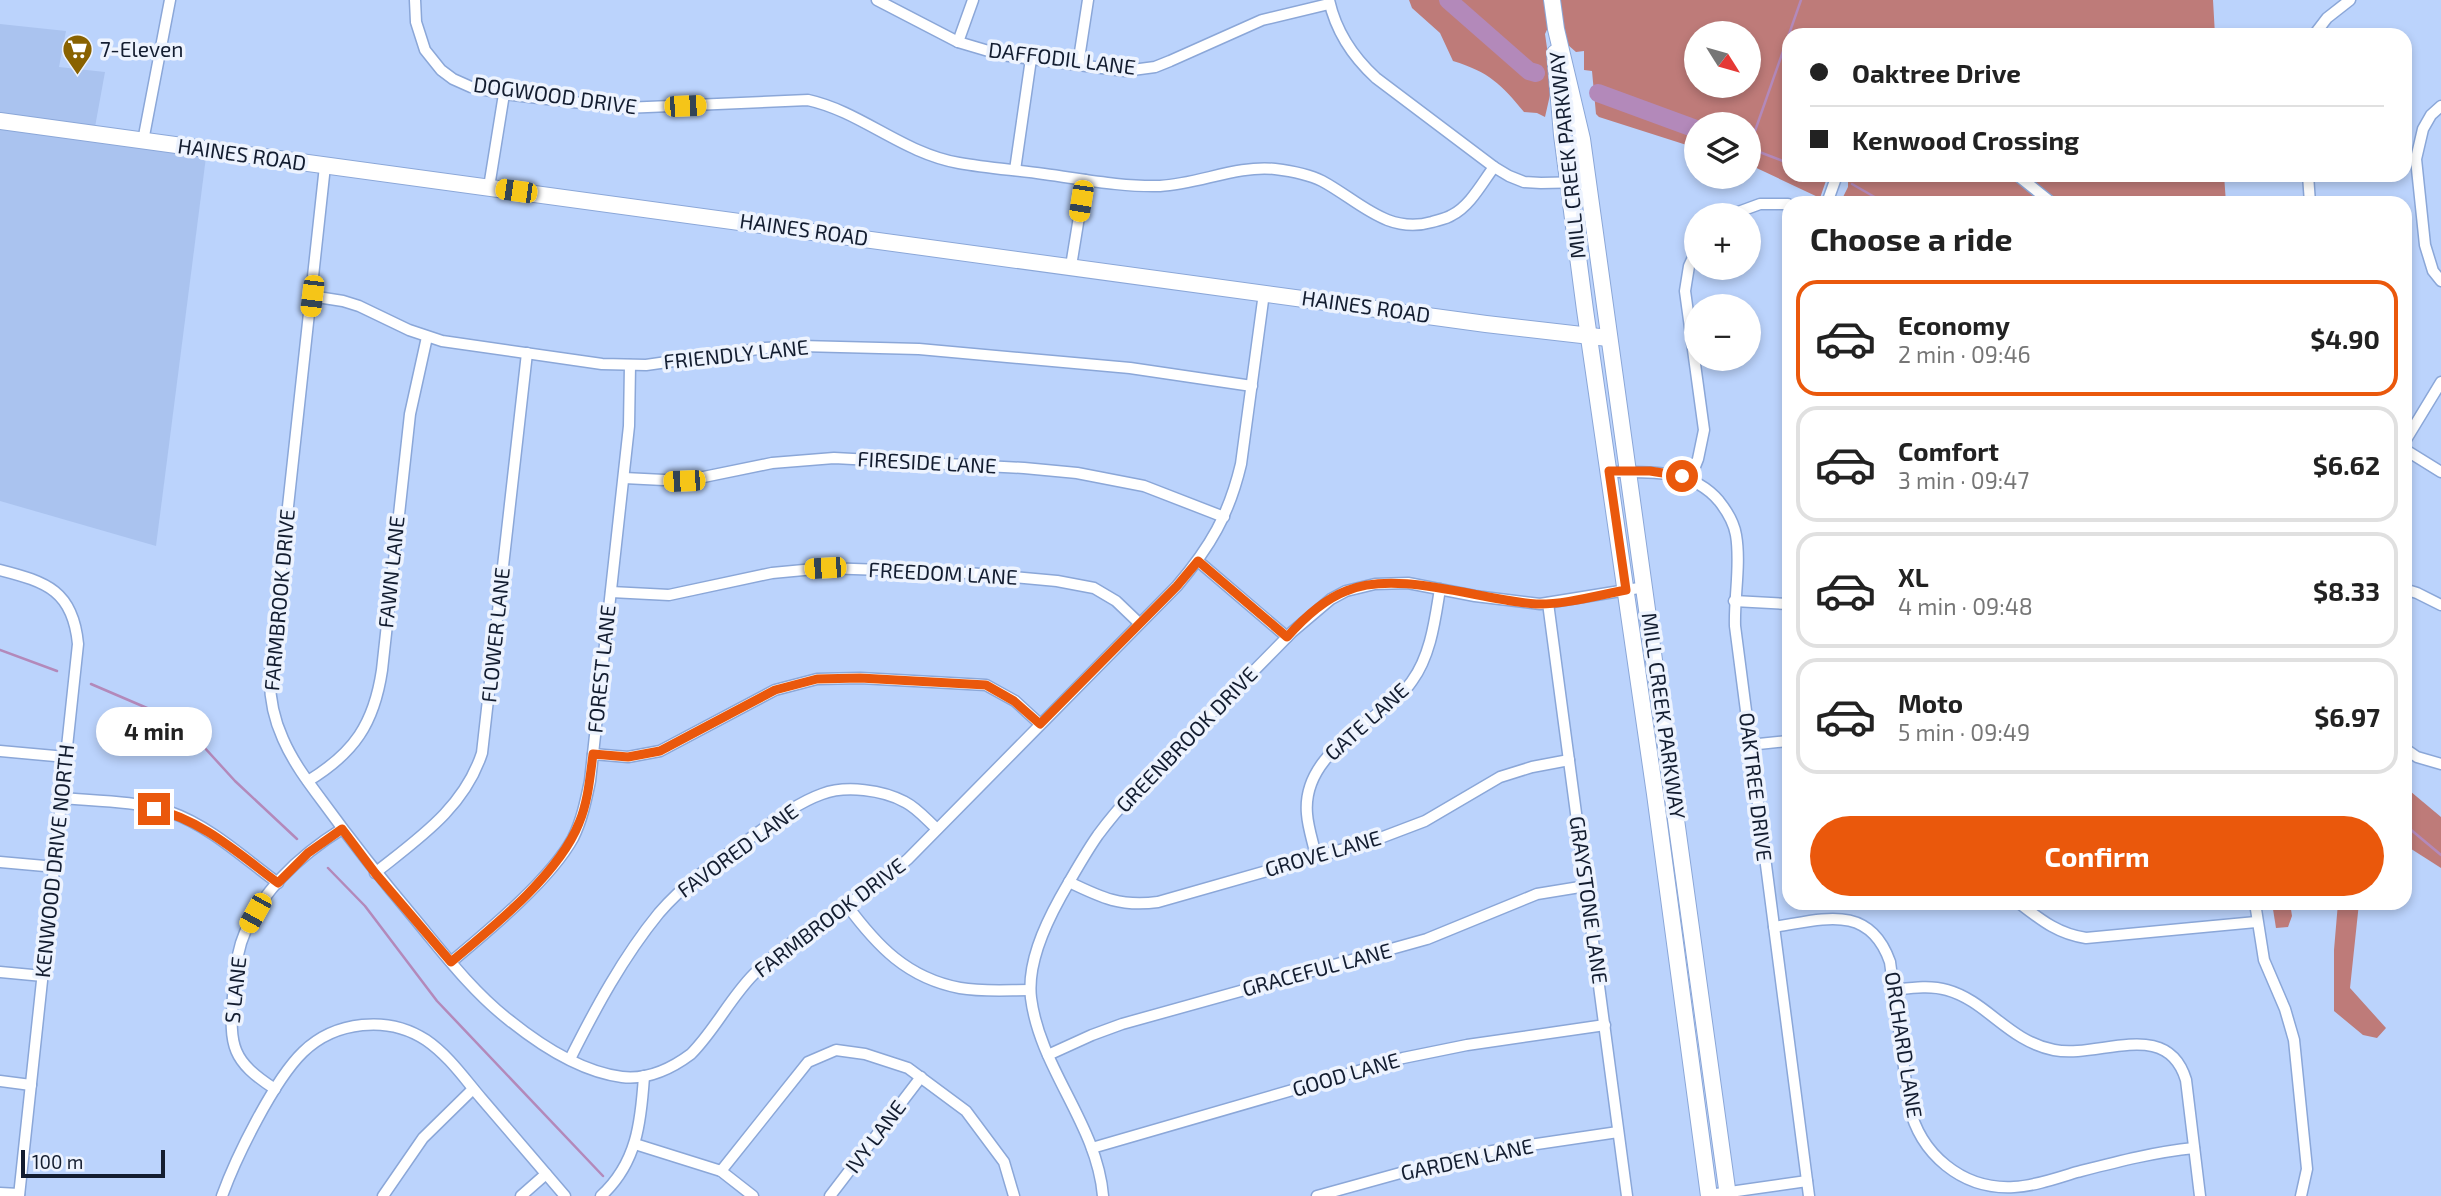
<!DOCTYPE html>
<html lang="en">
<head>
<meta charset="utf-8">
<style>
	:root { --surface:#fff; --page:#f6f6f6; --text:#222; --muted:#767676; --line:#e0e0e0; --accent:#ea580c }
	body { margin:0; font-family:"Exo 2",sans-serif; background:var(--page); color:var(--text); height:100vh; display:flex; flex-direction:column; font-size:26px; white-space:nowrap }
	* { box-sizing:border-box; margin:0 }
	p { font-size:23px; color:var(--muted) }
	.icon { flex:none; width:38px; height:38px; fill:none; stroke:currentColor; stroke-width:2; stroke-linecap:round; stroke-linejoin:round }
	.map { position:relative; flex:1; overflow:hidden }
	.side { position:absolute; left:1782px; top:196px; width:630px; height:714px; display:flex; flex-direction:column; background:var(--surface); border-radius:21px; box-shadow:0 4px 10px #0003 }
	.side>* { flex:none }
	.top-card { position:absolute; left:1782px; top:28px; width:630px; height:154px; border-radius:21px; box-shadow:0 4px 10px #0003; display:grid; align-content:center; height:154px; padding:0 28px; background:var(--surface) }
	.needle { width:46px; rotate:127deg }
	.tools { position:absolute; left:1684px; top:21px; display:grid; gap:14px }
	.tools a { display:grid; place-items:center; width:77px; height:77px; border-radius:50%; background:var(--surface); box-shadow:0 4px 10px #0003; font-size:35px }
	.scale { position:absolute; left:21px; bottom:18px; width:144px; box-sizing:border-box; padding-left:7px; border:4px solid #131d30; border-top:0; font-size:19px; line-height:24px; white-space:nowrap; color:#131d30; -webkit-text-stroke:5px #edf3fe; paint-order:stroke }
	.end { position:absolute; width:32px; height:32px; margin:-16px; border:9px solid #ea580c; background:#fff; box-shadow:0 0 0 4px #fff }
	.from { border-radius:50% }
	.bubble { position:absolute; height:49px; border-radius:24px; background:var(--surface); box-shadow:0 4px 10px #0003; font-size:23px; font-weight:700; line-height:49px; text-align:center }
	.car { position:absolute; width:21px; height:42px; margin:-21px -10px; border-radius:9px; box-shadow:0 0 5px 2px #0007; background:linear-gradient(#f5c518 24%,#345 0 40%,#f5c518 0 76%,#345 0 86%,#f5c518 0) }
	.top-card b { display:flex; align-items:center; gap:24px; height:66px; font-size:26px }
	.top-card b+b { border-top:2px solid var(--line) }
	.top-card i { width:18px; height:18px; background:var(--text) }
	ul { padding:0; list-style:none }
	li { display:flex; align-items:center; gap:21px; height:116px; margin:0 14px 10px; padding:0 14px; border:4px solid var(--line); border-radius:21px }
	li div { flex:1 }
	li b { display:block; font-size:26px }
	li em { font-style:normal; font-weight:700 }
	li.active { border-color:var(--accent) }
	li>.icon { width:63px; height:63px; stroke-width:1.5 }
	h2 { padding:0 28px; font-size:32px; line-height:84px }
	.action { display:flex; gap:14px; margin-top:auto; padding:14px 28px }
	.action a { flex:1; height:80px; border-radius:42px; background:var(--accent); color:#fff; font-size:28px; font-weight:700; line-height:80px; text-align:center }
	.map>svg:first-child { display:block }
	.built { fill:#aac3ef }
	.forest { fill:#be7b79; fill-rule:evenodd }
	.lines { fill:none; stroke-linecap:round; stroke-linejoin:round }
	.stream { stroke:#b389ba; stroke-width:2.5 }
	.river { stroke:#b389ba; stroke-width:18 }
	.street-casing { stroke:#8ba7d8; stroke-width:13 }
	.secondary-casing { stroke:#8ba7d8; stroke-width:18 }
	.street { stroke:#fff; stroke-width:10 }
	.secondary { stroke:#fff; stroke-width:16 }
	.route { stroke:#ea580c; stroke-width:9 }
	.labels { text-anchor:middle; stroke-width:7; stroke-linejoin:round; paint-order:stroke }
	.poi-label { font-size:21px; fill:#131d30; stroke:#edf3fe; text-anchor:start }
	.street-label { font-size:21px; fill:#131d30; stroke:#edf3fe }
</style>
</head>
<body>
<div class="map">
<svg width="2441" height="1196" viewBox="0 0 2441 1196">
	<rect width="100%" height="100%" fill="#bbd3fc"/>
	<g class="built">
		<path d="M 0,24 L 66,31 L 59,67 L 105,72 L 95,127 L 0,114 Z"/>
		<path d="M 0,127 L 206,157 L 156,546 L 0,501 Z"/>
	</g>
	<g class="forest">
		<path d="M 1409,0 L 2213,0 L 2215,35 L 1788,35 L 1788,175 L 1828,175 L 1820,198 L 1748,164 L 1748,124 L 1696,124 L 1696,148 L 1599,117 L 1596,114 L 1592,71 L 1584,70 L 1584,51 L 1576,52 L 1568,45 L 1552,19 L 1545,34 L 1549,62 L 1550,95 L 1545,117 L 1537,113 L 1524,112 C 1501,84 1489,72 1453,61 L 1440,33 L 1412,8 ZM 1696,33 L 1748,33 L 1748,86 L 1696,86 Z"/>
		<path d="M 1848,175 L 2224,175 L 2226,203 L 1845,203 L 1841,201 L 1848,187 Z"/>
		<path d="M 2404,786 L 2441,817 L 2441,868 L 2405,845 Z"/>
		<path d="M 2272,903 L 2290,903 L 2292,916 L 2288,927 L 2276,928 Z"/>
		<path d="M 2338,903 L 2359,903 L 2350,988 L 2386,1028 L 2377,1038 L 2363,1035 L 2334,1011 L 2334,950 Z"/>
	</g>
	<g class="lines">
		<g class="stream">
			<path d="M 1788,163 L 1749,148 L 1801,0"/>
			<path d="M 1821,175 L 1824,176"/>
			<path d="M 1852,184 L 1885,203"/>
			<path d="M 0,650 L 57,671"/>
			<path d="M 91,684 L 182,723 L 235,781 L 297,839"/>
			<path d="M 2404,824 L 2441,855"/>
			<path d="M 328,868 L 365,906 L 437,1001 L 603,1176"/>
		</g>
		<g class="river">
			<path d="M 1448,0 L 1529,71 L 1536,73"/>
			<path d="M 1598,93 L 1696,129"/>
			<path d="M 1748,148 L 1749,148"/>
		</g>
		<defs>
			<g id="street">
				<path d="M 415,0 L 416,22 L 425,50 L 441,70 L 453,79 L 471,87 L 504,94 L 624,108 L 808,100 C 862,112 902,153 959,163 C 987,168 1016,170 1044,174 C 1082,179 1121,187 1160,186 C 1199,184 1237,165 1275,169 C 1291,171 1308,174 1322,181 C 1358,200 1387,235 1432,222 C 1438,220 1446,219 1452,215 C 1470,206 1482,183 1494,167"/>
				<path d="M 877,0 L 958,42 L 1002,55 L 1125,71 L 1155,67 L 1170,61 L 1262,20 L 1329,4"/>
				<path d="M 1329,0 C 1336,32 1352,56 1376,78 L 1494,167 L 1509,176 L 1524,182 L 1541,183 L 1588,182"/>
				<path d="M 2314,35 L 2327,18 L 2350,0"/>
				<path d="M 958,42 L 973,0"/>
				<path d="M 1078,65 L 1088,0"/>
				<path d="M 2441,106 L 2431,115 L 2423,129 L 2416,159 L 2425,245 L 2433,271 L 2441,281"/>
				<path d="M 143,141 L 170,0"/>
				<path d="M 325,166 L 270,672 C 269,696 273,717 283,739 C 293,762 308,782 323,802 C 352,842 383,881 415,919 C 444,954 473,992 509,1020 C 540,1045 582,1072 622,1077 C 648,1080 671,1069 691,1054 C 715,1030 730,998 754,974 C 800,929 860,902 908,859 L 1177,586 C 1210,547 1229,515 1241,464 L 1264,293"/>
				<path d="M 1015,170 L 1031,59"/>
				<path d="M 2017,175 L 2052,203"/>
				<path d="M 2308,175 L 2310,203"/>
				<path d="M 489,187 L 504,94"/>
				<path d="M 1827,203 L 1837,175"/>
				<path d="M 1730,215 L 1760,204 L 1788,204"/>
				<path d="M 1071,266 L 1085,180"/>
				<path d="M 311,296 L 343,301 L 359,306 L 409,330 L 442,341 L 602,364 L 646,365 L 765,348 L 801,346 L 919,349 L 1130,368 L 1252,386"/>
				<path d="M 2404,443 L 2441,382"/>
				<path d="M 2404,449 L 2441,472"/>
				<path d="M 1609,472 C 1649,472 1691,468 1719,501 C 1727,511 1734,523 1736,535 C 1741,564 1734,597 1735,626 L 1809,1196"/>
				<path d="M 624,478 L 684,481 L 772,463 L 834,458 L 1024,468 L 1077,473 L 1144,486 L 1224,517"/>
				<path d="M 1690,479 L 1698,459 L 1704,430 L 1685,291 L 1689,266 L 1696,251"/>
				<path d="M 1198,561 L 1287,637"/>
				<path d="M 0,570 C 47,582 73,591 78,644 L 19,1196"/>
				<path d="M 2404,589 L 2417,593 L 2441,605"/>
				<path d="M 611,592 L 669,595 L 772,573 L 825,568 L 969,573 L 1057,581 L 1094,588 L 1116,601 L 1139,623"/>
				<path d="M 1734,601 L 1788,604"/>
				<path d="M 1548,603 L 1627,1196"/>
				<path d="M 1749,745 L 1788,741"/>
				<path d="M 2404,748 L 2417,757 L 2441,764"/>
				<path d="M 0,751 L 66,757"/>
				<path d="M 593,754 L 628,757 L 660,751 L 775,690 L 817,679 L 860,678 L 986,685 L 1015,701 L 1040,724"/>
				<path d="M 308,781 C 354,753 374,724 382,670 L 410,414 L 427,337"/>
				<path d="M 62,798 C 98,801 136,801 170,812 C 210,826 245,859 278,883"/>
				<path d="M 1316,856 C 1313,842 1308,828 1307,814 C 1303,769 1341,742 1373,717 C 1387,706 1402,696 1412,681 C 1431,655 1435,619 1440,589"/>
				<path d="M 0,862 L 56,867"/>
				<path d="M 375,873 C 419,838 464,808 482,753 L 527,353"/>
				<path d="M 1069,882 C 1102,898 1121,907 1158,902 L 1375,840 L 1425,821 L 1500,777 L 1532,767 L 1569,760"/>
				<path d="M 2019,903 C 2041,920 2058,934 2086,938 L 2256,922"/>
				<path d="M 2255,903 L 2264,960 L 2285,1009 L 2294,1040 L 2307,1169 L 2301,1196"/>
				<path d="M 846,904 C 877,946 907,978 960,988 C 983,992 1007,990 1030,990"/>
				<path d="M 1774,927 C 1821,920 1869,902 1890,962 L 1909,1105 C 1920,1154 1962,1190 2014,1187 C 2035,1186 2057,1178 2077,1172 C 2116,1162 2154,1152 2194,1148"/>
				<path d="M 451,962 C 488,931 550,880 573,838 C 582,820 586,800 590,781 L 629,426 L 630,365"/>
				<path d="M 0,972 L 43,976"/>
				<path d="M 1894,990 C 1911,988 1930,985 1947,990 C 1987,1001 2008,1041 2054,1050 C 2099,1059 2167,1017 2186,1080 L 2200,1196"/>
				<path d="M 1048,1055 L 1092,1035 L 1122,1024 L 1427,939 L 1537,894 L 1586,886"/>
				<path d="M 570,1059 C 595,1009 623,957 659,913 C 683,885 714,863 745,842 C 769,825 794,804 822,794 C 846,785 883,790 905,802 C 917,808 927,820 937,829"/>
				<path d="M 0,1081 L 31,1085"/>
				<path d="M 275,1089 C 232,1061 229,1047 233,996 C 234,978 236,960 241,943 C 257,894 300,855 342,829"/>
				<path d="M 635,1144 L 721,1171 L 753,1196"/>
				<path d="M 1092,1148 L 1403,1058 L 1467,1045 L 1605,1025"/>
				<path d="M 721,1171 L 808,1062 L 836,1050 L 865,1054 L 908,1068 L 966,1111 L 1004,1162 L 1014,1196"/>
				<path d="M 0,1193 L 19,1194"/>
				<path d="M 1709,1195 L 1807,1181"/>
				<path d="M 222,1196 C 236,1157 274,1080 303,1052 C 335,1021 388,1015 426,1040 C 448,1055 464,1078 481,1098 C 509,1131 537,1163 565,1196"/>
				<path d="M 383,1196 L 423,1138 L 473,1089"/>
				<path d="M 521,1196 L 546,1174"/>
				<path d="M 601,1196 C 637,1163 641,1122 644,1076"/>
				<path d="M 830,1196 L 921,1077"/>
				<path d="M 1103,1196 C 1097,1124 1040,1069 1031,998 C 1027,964 1044,927 1060,898 C 1072,877 1084,855 1098,835 C 1123,801 1154,771 1184,741 C 1220,705 1256,669 1292,632 L 1331,599 L 1346,591 L 1375,584 L 1408,583 L 1475,596 L 1540,604 L 1645,587"/>
				<path d="M 1317,1196 L 1451,1159 L 1503,1149 L 1618,1132"/>
			</g>
			<g id="secondary">
				<path d="M 1552,0 L 1556,29 L 1582,139 L 1728,1196"/>
				<path d="M 1555,53 L 1562,135 L 1585,310 L 1655,794 L 1709,1196"/>
				<path d="M 0,121 L 1486,324 L 1608,338"/>
			</g>
		</defs>
		<use href="#street" class="street-casing"/>
		<use href="#secondary" class="secondary-casing"/>
		<use href="#street" class="street"/>
		<use href="#secondary" class="secondary"/>
	</g>
	<g class="lines">
		<path class="route" d="M 154,809 C 201,819 240,855 278,883 L 308,853 L 342,829 L 375,873 L 451,962 C 493,927 559,874 579,823 C 588,802 590,777 593,754 L 628,757 L 660,751 L 775,690 L 817,679 L 860,678 L 986,685 L 1014,701 L 1040,724 L 1177,586 L 1198,561 L 1287,637 C 1303,619 1323,600 1346,591 C 1397,569 1479,600 1536,604 C 1563,605 1599,595 1626,590 L 1609,471 L 1650,471 L 1682,476"/>
	</g>
	<defs>
		<symbol id="supermarket-pin" viewBox="-11 -11 22 30"><path d="M0 17L-7.5 6A9.5 9.5 0 1 1 7.5 6Z" fill="#896200" stroke="#edf3fe"/><path d="M-6-5.5h2.5l.6 2H6L4.5 2H-2.5L-4.4-4H-6ZM-1.5 3.2a1.3 1.3 0 1 0 .1 0ZM3 3.2a1.3 1.3 0 1 0 .1 0Z" fill="#fff"/></symbol>
	</defs>
	<g fill-rule="evenodd">
		<use href="#supermarket-pin" x="60" y="32" width="35" height="47"/>
	</g>
	<g class="labels">
		<g class="poi-label">
			<text x="100" y="57">7-Eleven</text>
		</g>
		<g class="street-label">
			<text transform="translate(1062 59) rotate(7)" y="7">DAFFODIL LANE</text>
			<text transform="translate(555 96) rotate(8)" y="7">DOGWOOD DRIVE</text>
			<text transform="translate(242 155) rotate(8)" y="7">HAINES ROAD</text>
			<text transform="translate(1568 155) rotate(-96)" y="7">MILL CREEK PARKWAY</text>
			<text transform="translate(804 230) rotate(8)" y="7">HAINES ROAD</text>
			<text transform="translate(1366 307) rotate(8)" y="7">HAINES ROAD</text>
			<text transform="translate(736 355) rotate(-6)" y="7">FRIENDLY LANE</text>
			<text transform="translate(927 463) rotate(3)" y="7">FIRESIDE LANE</text>
			<text transform="translate(392 572) rotate(-84)" y="7">FAWN LANE</text>
			<text transform="translate(943 574) rotate(3)" y="7">FREEDOM LANE</text>
			<text transform="translate(280 600) rotate(-85)" y="7">FARMBROOK DRIVE</text>
			<text transform="translate(496 635) rotate(-84)" y="7">FLOWER LANE</text>
			<text transform="translate(602 669) rotate(-84)" y="7">FOREST LANE</text>
			<text transform="translate(1663 716) rotate(82)" y="7">MILL CREEK PARKWAY</text>
			<text transform="translate(1367 722) rotate(-42)" y="7">GATE LANE</text>
			<text transform="translate(1187 740) rotate(-46)" y="7">GREENBROOK DRIVE</text>
			<text transform="translate(1755 787) rotate(83)" y="7">OAKTREE DRIVE</text>
			<text transform="translate(738 851) rotate(-36)" y="7">FAVORED LANE</text>
			<text transform="translate(1323 854) rotate(-16)" y="7">GROVE LANE</text>
			<text transform="translate(55 861) rotate(-84)" y="7">KENWOOD DRIVE NORTH</text>
			<text transform="translate(1588 900) rotate(82)" y="7">GRAYSTONE LANE</text>
			<text transform="translate(830 918) rotate(-37)" y="7">FARMBROOK DRIVE</text>
			<text transform="translate(1317 970) rotate(-15)" y="7">GRACEFUL LANE</text>
			<text transform="translate(236 990) rotate(-84)" y="7">S LANE</text>
			<text transform="translate(1903 1045) rotate(81)" y="7">ORCHARD LANE</text>
			<text transform="translate(1346 1075) rotate(-16)" y="7">GOOD LANE</text>
			<text transform="translate(876 1137) rotate(-53)" y="7">IVY LANE</text>
			<text transform="translate(1467 1160) rotate(-12)" y="7">GARDEN LANE</text>
		</g>
	</g>
</svg>
<div class="tools">
<a><svg class="needle" viewBox="-14 -14 28 28"><path d="M0-13l5 13h-10z" fill="#e53935"/><path d="M0 13l5-13h-10z" fill="#767676"/></svg></a>
<a><svg class="icon" aria-label="layers" viewBox="0 0 24 24"><path d="M12 4l9 5-9 5-9-5zM3 14l9 5 9-5"/></svg></a>
<a>+</a>
<a>−</a>
</div>
<div class="scale">100 m</div>
<i class="end from" style="left:1682px;top:476px"></i>
<i class="end" style="left:154px;top:809px"></i>
<div class="bubble" style="left:96px;top:707px;width:116px">4 min</div>
<i class="car" style="left:685px;top:106px;rotate:88deg"></i>
<i class="car" style="left:516px;top:191px;rotate:278deg"></i>
<i class="car" style="left:1081px;top:201px;rotate:189deg"></i>
<i class="car" style="left:312px;top:296px;rotate:187deg"></i>
<i class="car" style="left:684px;top:481px;rotate:268deg"></i>
<i class="car" style="left:825px;top:568px;rotate:267deg"></i>
<i class="car" style="left:255px;top:913px;rotate:209deg"></i>
<div class="top-card">
<b><i class="from"></i>Oaktree Drive</b>
<b><i></i>Kenwood Crossing</b>
</div>
<section class="side">
<h2>Choose a ride</h2>
<ul>
<li class="active"><svg class="icon" aria-label="car" viewBox="0 0 24 24"><path d="M5 17H2v-5l4-1 3-4h7l3 4 3 1v5h-3M9 17h6M6 11h13"/><circle cx="7" cy="17" r="2"/><circle cx="17" cy="17" r="2"/></svg><div><b>Economy</b><p>2 min · 09:46</p></div><em>$4.90</em></li>
<li><svg class="icon" aria-label="car" viewBox="0 0 24 24"><path d="M5 17H2v-5l4-1 3-4h7l3 4 3 1v5h-3M9 17h6M6 11h13"/><circle cx="7" cy="17" r="2"/><circle cx="17" cy="17" r="2"/></svg><div><b>Comfort</b><p>3 min · 09:47</p></div><em>$6.62</em></li>
<li><svg class="icon" aria-label="car" viewBox="0 0 24 24"><path d="M5 17H2v-5l4-1 3-4h7l3 4 3 1v5h-3M9 17h6M6 11h13"/><circle cx="7" cy="17" r="2"/><circle cx="17" cy="17" r="2"/></svg><div><b>XL</b><p>4 min · 09:48</p></div><em>$8.33</em></li>
<li><svg class="icon" aria-label="car" viewBox="0 0 24 24"><path d="M5 17H2v-5l4-1 3-4h7l3 4 3 1v5h-3M9 17h6M6 11h13"/><circle cx="7" cy="17" r="2"/><circle cx="17" cy="17" r="2"/></svg><div><b>Moto</b><p>5 min · 09:49</p></div><em>$6.97</em></li>
</ul>
<div class="action"><a>Confirm</a></div>
</section>
</div>
</body>
</html>
